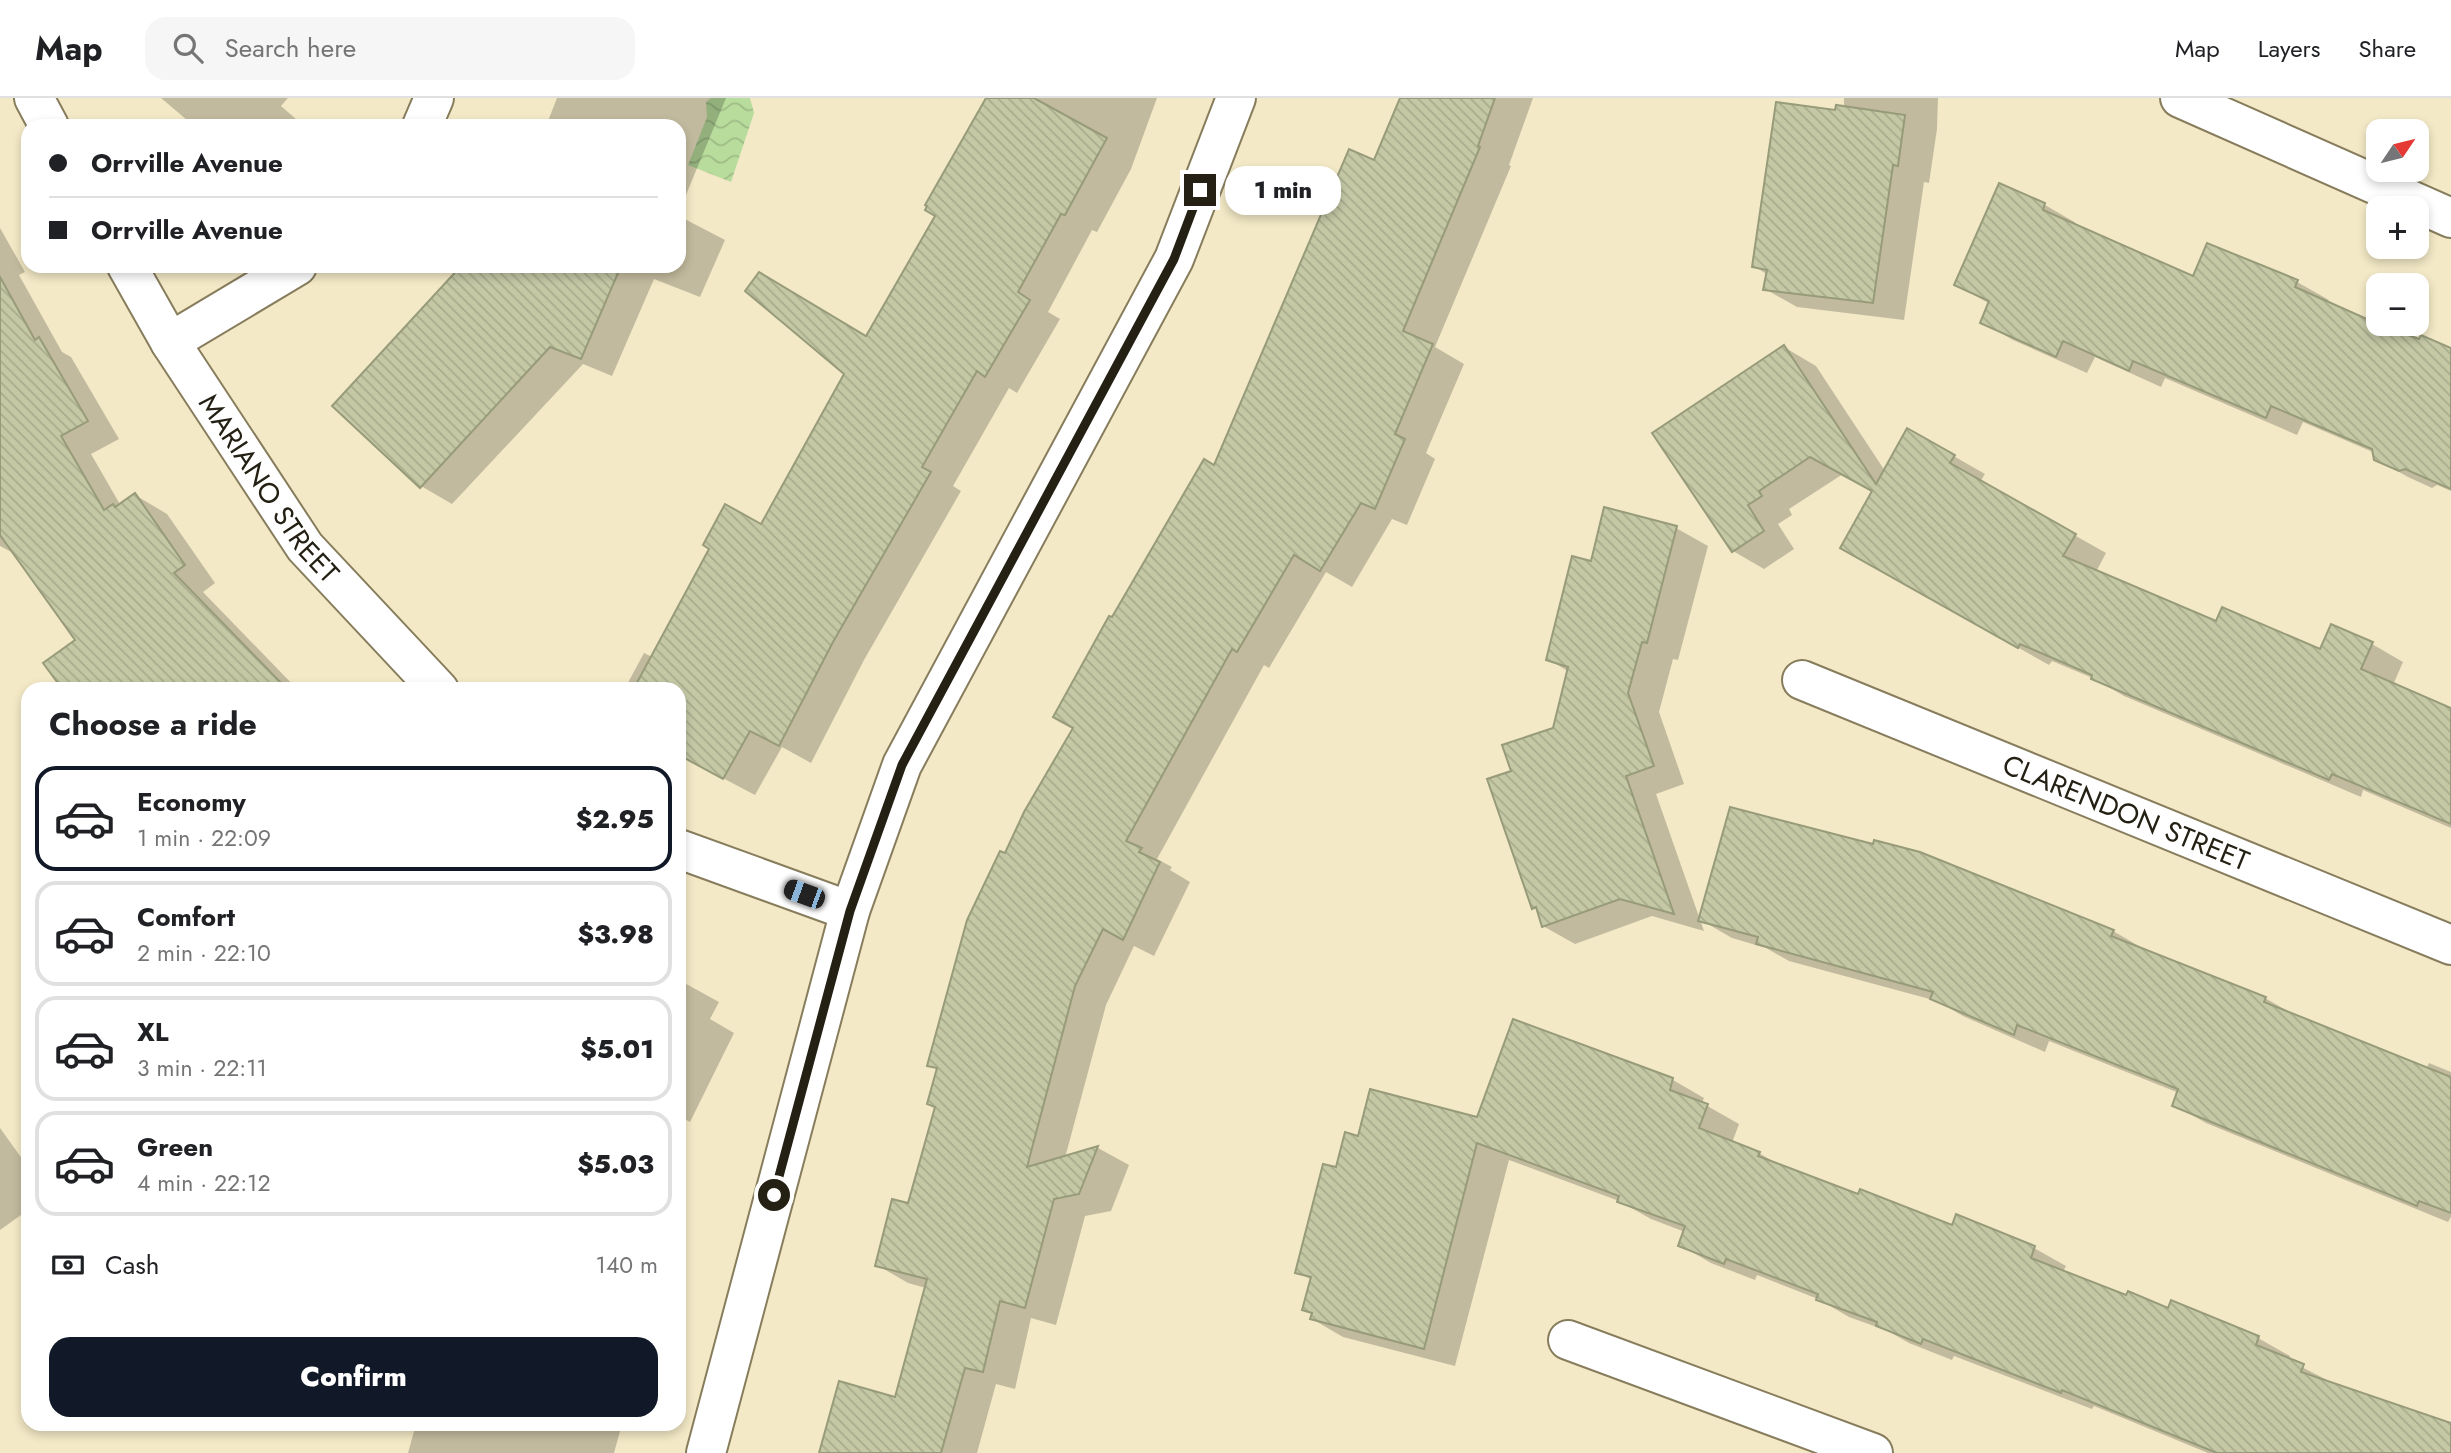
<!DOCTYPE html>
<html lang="en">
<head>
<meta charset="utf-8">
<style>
	:root { --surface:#fff; --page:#f6f6f6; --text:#202124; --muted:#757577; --line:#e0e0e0; --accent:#111827 }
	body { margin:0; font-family:Jost,sans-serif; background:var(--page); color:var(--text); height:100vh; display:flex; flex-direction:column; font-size:26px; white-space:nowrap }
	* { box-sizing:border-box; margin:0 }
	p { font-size:23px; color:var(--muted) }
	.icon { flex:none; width:38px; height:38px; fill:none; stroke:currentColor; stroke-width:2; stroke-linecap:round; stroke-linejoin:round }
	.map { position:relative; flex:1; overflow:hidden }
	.sheet { position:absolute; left:21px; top:584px; width:665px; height:749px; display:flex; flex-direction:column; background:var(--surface); border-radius:21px; box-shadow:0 4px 10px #0003 }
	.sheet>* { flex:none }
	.hud { position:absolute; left:21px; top:21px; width:665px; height:154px; border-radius:21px; box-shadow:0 4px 10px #0003; display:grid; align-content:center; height:154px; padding:0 28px; background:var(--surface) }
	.needle { width:46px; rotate:55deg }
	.controls { position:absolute; left:2366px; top:21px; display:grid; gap:14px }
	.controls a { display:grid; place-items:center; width:63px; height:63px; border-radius:14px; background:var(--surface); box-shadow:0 4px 10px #0003; font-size:35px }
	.end { position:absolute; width:32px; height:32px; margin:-16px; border:9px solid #242013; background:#fff; box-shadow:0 0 0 4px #fff }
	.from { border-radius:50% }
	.bubble { position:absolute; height:49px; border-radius:21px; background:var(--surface); box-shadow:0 4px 10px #0003; font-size:23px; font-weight:800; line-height:49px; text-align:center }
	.car { position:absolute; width:21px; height:42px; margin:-21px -10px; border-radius:9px; box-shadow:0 0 5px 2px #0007; background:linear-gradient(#222 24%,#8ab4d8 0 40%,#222 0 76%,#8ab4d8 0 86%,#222 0) }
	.hud b { display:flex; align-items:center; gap:24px; height:66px; font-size:26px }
	.hud b+b { border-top:2px solid var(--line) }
	.hud i { width:18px; height:18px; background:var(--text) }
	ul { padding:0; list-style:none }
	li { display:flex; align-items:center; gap:21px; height:105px; margin:0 14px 10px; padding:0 14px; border:4px solid var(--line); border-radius:21px }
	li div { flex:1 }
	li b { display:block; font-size:26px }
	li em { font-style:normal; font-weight:800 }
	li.active { border-color:var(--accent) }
	li>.icon { width:63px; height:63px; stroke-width:1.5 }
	h2 { padding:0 28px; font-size:32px; line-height:84px }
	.pay { display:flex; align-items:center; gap:18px; height:77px; padding:0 28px; font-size:26px }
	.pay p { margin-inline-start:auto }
	.primary-button { display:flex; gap:14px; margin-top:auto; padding:14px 28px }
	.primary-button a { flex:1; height:80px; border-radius:21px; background:var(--accent); color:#fff; font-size:28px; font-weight:800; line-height:80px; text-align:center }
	header { display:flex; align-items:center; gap:42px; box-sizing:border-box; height:98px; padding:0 35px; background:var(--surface); border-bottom:2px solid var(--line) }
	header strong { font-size:33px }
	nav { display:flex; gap:38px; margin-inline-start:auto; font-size:24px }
	.search { width:490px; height:63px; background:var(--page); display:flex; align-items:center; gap:18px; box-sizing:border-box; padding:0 24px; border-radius:21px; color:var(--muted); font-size:26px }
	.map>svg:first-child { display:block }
	.water { fill:url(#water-waves) }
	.shadow { fill:#0003 }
	.building { fill:url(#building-back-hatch); stroke:#979b7a; stroke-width:2 }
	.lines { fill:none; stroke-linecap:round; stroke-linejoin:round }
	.minor-casing { stroke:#877d5d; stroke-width:42 }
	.minor { stroke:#fff; stroke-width:38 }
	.route { stroke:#242013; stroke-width:9 }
	.labels { text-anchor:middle; stroke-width:5; stroke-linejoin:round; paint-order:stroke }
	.street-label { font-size:28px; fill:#242013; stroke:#fef6da }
</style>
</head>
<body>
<header>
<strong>Map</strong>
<div class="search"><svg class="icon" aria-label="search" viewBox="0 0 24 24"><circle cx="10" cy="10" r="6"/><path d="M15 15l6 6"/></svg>Search here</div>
<nav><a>Map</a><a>Layers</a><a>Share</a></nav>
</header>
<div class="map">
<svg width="2451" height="1355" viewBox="0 0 2451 1355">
	<defs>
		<pattern id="water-waves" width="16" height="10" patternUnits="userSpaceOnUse" patternTransform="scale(1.75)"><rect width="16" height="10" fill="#b8dc9c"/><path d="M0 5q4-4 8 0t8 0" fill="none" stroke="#9ebc86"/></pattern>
		<pattern id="building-back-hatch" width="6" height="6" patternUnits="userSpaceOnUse" patternTransform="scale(1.75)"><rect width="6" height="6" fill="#c4c8a5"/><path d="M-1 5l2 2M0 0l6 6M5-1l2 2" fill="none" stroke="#a8ac8d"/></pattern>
	</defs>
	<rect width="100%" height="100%" fill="#f3e9c6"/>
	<path class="water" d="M 711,0 L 750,0 L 754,15 L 731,84 L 688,67 L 707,19 L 706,4 Z"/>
	<g class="shadow">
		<path d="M 161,0 L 288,0 L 281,8 L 304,28 L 194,28 Z"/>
		<path d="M 557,0 L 726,0 L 679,114 L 679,28 L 546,28 Z"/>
		<path d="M 988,0 L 1157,0 L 1131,71 L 1097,134 L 1092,132 L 1048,214 L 1060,221 L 1017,295 L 1009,290 L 953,388 L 961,393 L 864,562 L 811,665 L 782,649 L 755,697 L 679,657 L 679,592 L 624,592 L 644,555 L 652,559 L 761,429 L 937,117 Z"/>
		<path d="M 1402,0 L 1533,0 L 1509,67 L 1511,68 L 1435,249 L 1464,266 L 1426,355 L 1435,361 L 1407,427 L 1392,421 L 1352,489 L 1326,474 L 1269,570 L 1264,567 L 1157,761 L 1172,769 L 1170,772 L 1190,784 L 1154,858 L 1134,848 L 1106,907 L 1065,1060 L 1098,1050 L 1129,1067 L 1111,1113 L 1085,1118 L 1056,1227 L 1031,1220 L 1015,1291 L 996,1286 L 977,1355 L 821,1355 L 897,1301 L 926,1190 L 908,1185 L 877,1167 L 910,1107 L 936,1010 L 938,972 L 929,967 L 1005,757 L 1075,629 L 1112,521 L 1215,370 L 1375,64 Z"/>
		<path d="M 1844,0 L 1938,0 L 1937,31 L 1929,85 L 1924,84 L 1904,222 L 1797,209 L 1765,191 L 1768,177 L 1754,168 L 1837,14 L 1844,10 Z"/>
		<path d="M 2000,87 L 2045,107 L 2076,125 L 2074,128 L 2194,181 L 2258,167 L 2297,184 L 2329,202 L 2327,204 L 2420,244 L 2451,253 L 2451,393 L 2437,387 L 2432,390 L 2408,379 L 2376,361 L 2375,355 L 2303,324 L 2297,337 L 2165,280 L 2161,289 L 2095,259 L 2087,275 L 2013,242 L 1982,224 L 1990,206 L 1956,186 Z"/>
		<path d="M 679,118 L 725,142 L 700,199 L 654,181 L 612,278 L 583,266 L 452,406 L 421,388 L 498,168 L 679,168 Z"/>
		<path d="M 0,130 L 25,174 L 19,177 L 62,254 L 71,259 L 119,341 L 91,356 L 121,408 L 135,397 L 167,416 L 215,485 L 203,494 L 298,592 L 123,592 L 17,457 L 0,448 Z"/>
		<path d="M 1784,249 L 1816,268 L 1885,373 L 1908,332 L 1985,376 L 1980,384 L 2106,455 L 2096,474 L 2217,525 L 2321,553 L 2372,546 L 2403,564 L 2393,587 L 2451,612 L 2451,730 L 2363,692 L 2361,699 L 2124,598 L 2095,581 L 2052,563 L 2049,567 L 1873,468 L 1874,393 L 1843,376 L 1789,411 L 1792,417 L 1778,426 L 1794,451 L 1764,471 L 1733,453 Z"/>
		<path d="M 1676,430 L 1708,448 L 1678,562 L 1673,561 L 1659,614 L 1684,686 L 1656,696 L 1704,833 L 1652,818 L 1575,846 L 1543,828 L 1538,812 L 1534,810 L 1555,631 L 1569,574 L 1548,561 L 1592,465 Z"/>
		<path d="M 1701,822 L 2113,833 L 2144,851 L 2265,900 L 2298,919 L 2426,971 L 2429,965 L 2451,974 L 2451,1119 L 2448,1124 L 2206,1025 L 2174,1007 L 2179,995 L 2049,943 L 2045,954 L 1963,918 L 1937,903 L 1789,863 L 1766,850 L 1732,840 Z"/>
		<path d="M 679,882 L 719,904 L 710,921 L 734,935 L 690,1024 L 679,1018 Z"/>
		<path d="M 1514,923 L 1673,982 L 1704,1000 L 1702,1005 L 1739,1026 L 1732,1045 L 1759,1055 L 1786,1071 L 1953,1129 L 1957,1119 L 2034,1150 L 2066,1168 L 2063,1174 L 2127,1199 L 2169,1212 L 2172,1204 L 2258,1240 L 2290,1258 L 2288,1262 L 2335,1286 L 2451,1327 L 2451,1355 L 2208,1355 L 2094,1308 L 2092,1311 L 1954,1258 L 1952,1262 L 1909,1245 L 1888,1233 L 1849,1219 L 1818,1201 L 1757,1177 L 1755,1182 L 1711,1165 L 1680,1147 L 1685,1134 L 1651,1121 L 1619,1103 L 1509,1062 L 1455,1268 L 1343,1239 L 1312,1221 L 1313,1217 L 1304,1212 L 1312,1182 L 1297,1174 L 1337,1071 L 1359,1040 L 1478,1021 Z"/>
		<path d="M 0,1030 L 28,1069 L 28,1112 L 0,1132 Z"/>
		<path d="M 416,1326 L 622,1326 L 614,1355 L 408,1355 Z"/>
	</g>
	<g class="building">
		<path d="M 986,0 L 1034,0 L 1107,40 L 1065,117 L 1061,116 L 1018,194 L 1030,202 L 985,279 L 977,273 L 922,369 L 931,374 L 833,544 L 779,648 L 750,633 L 723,681 L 679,657 L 679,592 L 633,592 L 709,451 L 703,447 L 725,406 L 761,426 L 844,276 L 745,193 L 759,174 L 866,238 L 935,118 L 925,112 L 927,108 L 925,107 Z"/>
		<path d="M 1400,0 L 1495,0 L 1478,48 L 1480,49 L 1403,233 L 1433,246 L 1395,336 L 1405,341 L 1375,411 L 1361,405 L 1320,473 L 1294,457 L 1237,554 L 1232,551 L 1126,743 L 1142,750 L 1139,754 L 1160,764 L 1123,842 L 1103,831 L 1075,888 L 1027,1069 L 1098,1048 L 1079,1096 L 1054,1101 L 1025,1210 L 1000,1203 L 983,1274 L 965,1270 L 941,1355 L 819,1355 L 839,1283 L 895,1299 L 927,1181 L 875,1168 L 892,1101 L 908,1105 L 935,1009 L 927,1006 L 937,970 L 927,968 L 967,822 L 1000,753 L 1005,755 L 1024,714 L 1073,630 L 1053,619 L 1109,518 L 1112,519 L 1204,361 L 1214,367 L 1349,51 L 1374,62 Z"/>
		<path d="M 1776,4 L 1835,12 L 1836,7 L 1905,17 L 1898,68 L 1893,67 L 1873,205 L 1763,192 L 1767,172 L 1752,169 Z"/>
		<path d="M 1999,85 L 2045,105 L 2043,112 L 2193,178 L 2207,145 L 2298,182 L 2295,189 L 2378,226 L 2419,241 L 2421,237 L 2451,250 L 2451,391 L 2405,371 L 2399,373 L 2374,362 L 2372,351 L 2271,308 L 2266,320 L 2133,263 L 2129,273 L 2063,243 L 2056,259 L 1980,225 L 1989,203 L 1954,187 Z"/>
		<path d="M 461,168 L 621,168 L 581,261 L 550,249 L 420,390 L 332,308 Z"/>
		<path d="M 0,179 L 35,242 L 39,239 L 88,323 L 61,338 L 104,412 L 113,406 L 115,409 L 135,395 L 185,467 L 174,475 L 288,592 L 63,592 L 43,565 L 75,542 L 0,437 Z"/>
		<path d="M 1784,247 L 1876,386 L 1907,330 L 1955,357 L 1950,365 L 2076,436 L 2063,458 L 2216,523 L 2222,509 L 2320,551 L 2331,526 L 2373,544 L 2361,571 L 2451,610 L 2451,726 L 2332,676 L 2329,682 L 2091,581 L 2092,577 L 2020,546 L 2018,550 L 1840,450 L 1872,393 L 1810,359 L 1759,393 L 1762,398 L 1748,407 L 1764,433 L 1732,454 L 1652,335 Z"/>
		<path d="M 1604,409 L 1677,428 L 1647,545 L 1642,544 L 1628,595 L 1654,668 L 1626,678 L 1674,816 L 1620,801 L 1542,829 L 1536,809 L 1532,811 L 1487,681 L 1511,673 L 1502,647 L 1553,630 L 1568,569 L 1546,562 L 1572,458 L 1591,463 Z"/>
		<path d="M 1730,709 L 1873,746 L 1874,742 L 1920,754 L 2114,832 L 2111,838 L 2266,899 L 2264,904 L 2451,979 L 2451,1115 L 2419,1103 L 2417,1108 L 2172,1008 L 2178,991 L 2017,927 L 2014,937 L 1930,901 L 1933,894 L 1756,846 L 1758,839 L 1698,823 Z"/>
		<path d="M 1513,921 L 1673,980 L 1670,992 L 1708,1006 L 1699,1030 L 1760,1054 L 1758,1058 L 1858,1096 L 1860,1091 L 1952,1127 L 1956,1116 L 2035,1148 L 2031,1160 L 2126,1197 L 2128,1193 L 2168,1210 L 2171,1202 L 2259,1238 L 2256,1247 L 2304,1266 L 2301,1274 L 2451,1325 L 2451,1355 L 2217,1355 L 2062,1292 L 2061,1295 L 1923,1241 L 1921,1246 L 1876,1228 L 1877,1224 L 1816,1202 L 1818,1196 L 1726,1161 L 1724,1166 L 1678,1148 L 1685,1128 L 1617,1104 L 1619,1098 L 1477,1045 L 1424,1251 L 1310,1221 L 1312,1215 L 1302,1212 L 1311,1179 L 1295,1175 L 1323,1066 L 1336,1069 L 1345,1034 L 1358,1038 L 1370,991 L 1477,1019 Z"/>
	</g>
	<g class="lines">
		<defs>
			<g id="minor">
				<path d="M 34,0 L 49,28"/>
				<path d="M 2180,0 L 2451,120"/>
				<path d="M 422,28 L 434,0"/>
				<path id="s1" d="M 127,168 L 170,244 L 305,449 L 439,592"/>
				<path d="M 170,244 L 297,168"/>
				<path id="s2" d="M 1802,582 L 2451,847"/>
				<path d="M 679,751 L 850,813"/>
				<path d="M 1568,1242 L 1873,1355"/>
				<path d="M 706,1355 L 850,813 L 902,667 L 1174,161 L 1236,0"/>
			</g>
		</defs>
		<use href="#minor" class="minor-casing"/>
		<use href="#minor" class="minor"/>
	</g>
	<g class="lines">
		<path class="route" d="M 774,1097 L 850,813 L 902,667 L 1174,161 L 1200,92"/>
	</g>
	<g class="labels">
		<g class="street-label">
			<text dy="10" stroke="none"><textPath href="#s1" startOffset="264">MARIANO STREET</textPath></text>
			<text dy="10" stroke="none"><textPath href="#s2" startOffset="350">CLARENDON STREET</textPath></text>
		</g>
	</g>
</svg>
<div class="controls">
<a><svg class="needle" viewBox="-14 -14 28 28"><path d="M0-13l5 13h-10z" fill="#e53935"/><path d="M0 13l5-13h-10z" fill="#757577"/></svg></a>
<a>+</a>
<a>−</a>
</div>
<i class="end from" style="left:774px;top:1097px"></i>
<i class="end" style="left:1200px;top:92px"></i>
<div class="bubble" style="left:1225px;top:68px;width:116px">1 min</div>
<i class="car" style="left:804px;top:796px;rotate:290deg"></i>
<div class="hud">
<b><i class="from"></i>Orrville Avenue</b>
<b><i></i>Orrville Avenue</b>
</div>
<section class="sheet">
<h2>Choose a ride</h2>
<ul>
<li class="active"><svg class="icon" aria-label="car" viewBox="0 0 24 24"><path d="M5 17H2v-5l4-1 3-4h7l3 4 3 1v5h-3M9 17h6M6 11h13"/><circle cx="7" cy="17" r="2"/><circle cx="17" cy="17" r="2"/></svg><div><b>Economy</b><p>1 min · 22:09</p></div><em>$2.95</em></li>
<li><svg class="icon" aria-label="car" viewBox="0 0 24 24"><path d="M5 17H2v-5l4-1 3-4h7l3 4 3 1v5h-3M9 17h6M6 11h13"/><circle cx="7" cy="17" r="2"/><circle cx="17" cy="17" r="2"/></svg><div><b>Comfort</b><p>2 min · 22:10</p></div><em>$3.98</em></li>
<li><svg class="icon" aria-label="car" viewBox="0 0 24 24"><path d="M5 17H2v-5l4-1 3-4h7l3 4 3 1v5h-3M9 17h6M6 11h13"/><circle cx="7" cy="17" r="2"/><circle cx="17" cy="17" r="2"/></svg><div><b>XL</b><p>3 min · 22:11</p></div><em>$5.01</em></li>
<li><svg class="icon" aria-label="car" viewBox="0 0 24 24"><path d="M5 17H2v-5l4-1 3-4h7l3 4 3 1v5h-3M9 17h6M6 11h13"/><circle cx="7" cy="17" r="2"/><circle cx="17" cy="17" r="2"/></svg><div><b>Green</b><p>4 min · 22:12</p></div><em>$5.03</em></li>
</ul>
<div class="pay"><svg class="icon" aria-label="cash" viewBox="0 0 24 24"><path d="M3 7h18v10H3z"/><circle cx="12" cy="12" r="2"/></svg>Cash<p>140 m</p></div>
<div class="primary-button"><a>Confirm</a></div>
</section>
</div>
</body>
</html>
